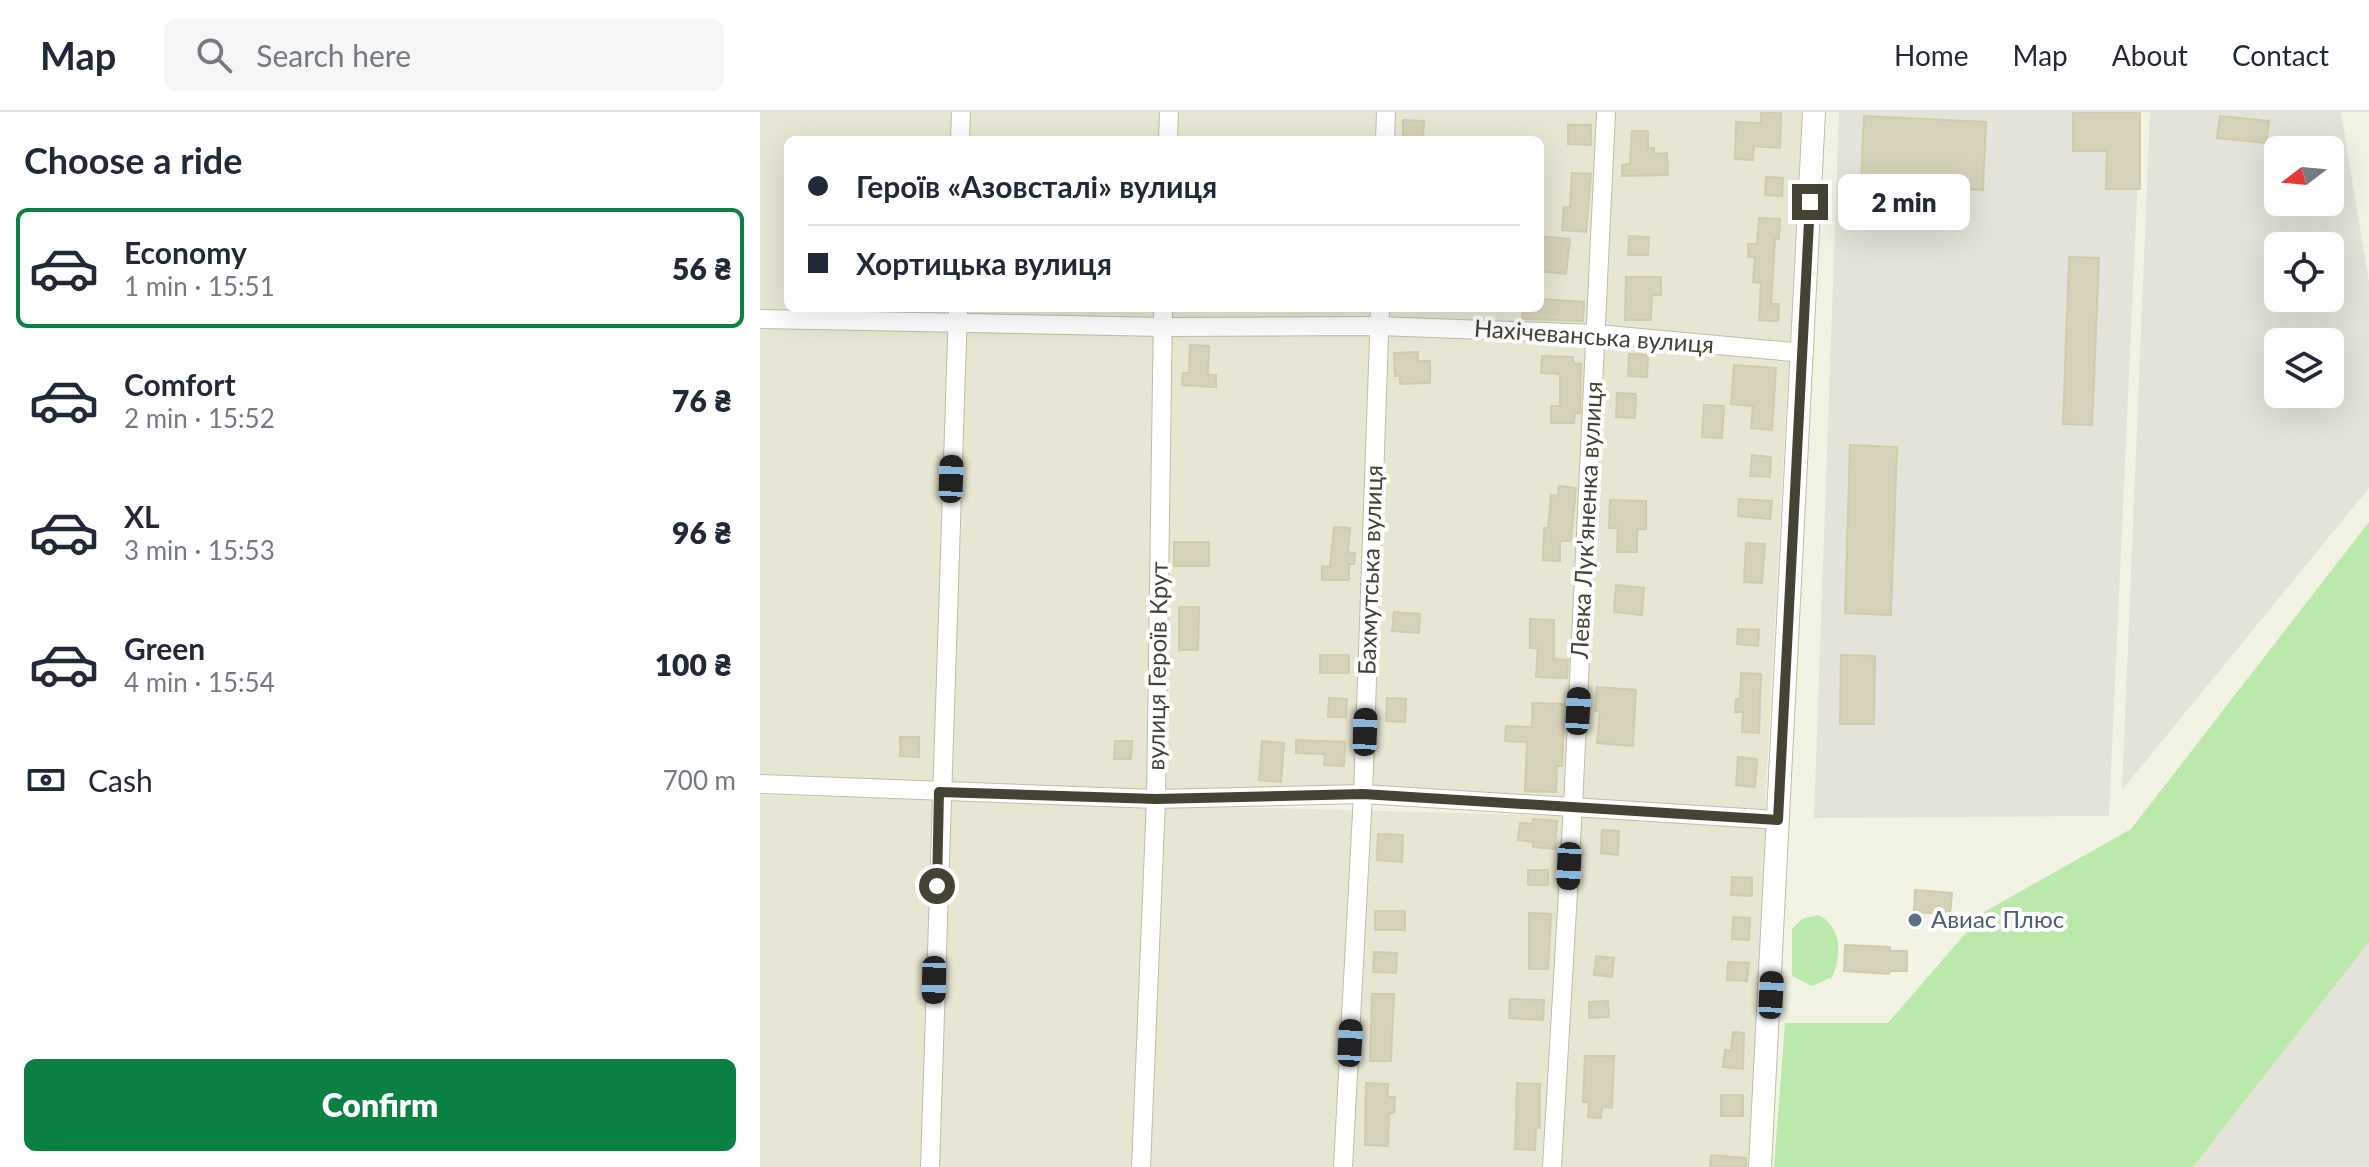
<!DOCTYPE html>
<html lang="en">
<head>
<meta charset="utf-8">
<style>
	:root { --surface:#fff; --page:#f6f6f7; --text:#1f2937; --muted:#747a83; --line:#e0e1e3; --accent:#0b8043 }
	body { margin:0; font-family:Lato,sans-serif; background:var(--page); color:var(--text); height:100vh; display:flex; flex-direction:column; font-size:30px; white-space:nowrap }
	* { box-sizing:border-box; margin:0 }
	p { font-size:26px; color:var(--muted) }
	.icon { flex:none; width:44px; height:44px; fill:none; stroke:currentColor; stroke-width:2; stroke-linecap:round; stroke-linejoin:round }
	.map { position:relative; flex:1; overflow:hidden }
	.drawer { display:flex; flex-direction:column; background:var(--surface); width:760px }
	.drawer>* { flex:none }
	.guide { position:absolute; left:24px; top:24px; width:760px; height:176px; border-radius:12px; box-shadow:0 8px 32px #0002; display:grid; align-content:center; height:176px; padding:0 24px; background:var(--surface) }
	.needle { width:52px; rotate:254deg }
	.buttons { position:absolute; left:1504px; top:24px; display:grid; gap:16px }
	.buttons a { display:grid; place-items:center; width:80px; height:80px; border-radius:12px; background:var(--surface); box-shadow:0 8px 32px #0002; font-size:40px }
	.end { position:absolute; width:36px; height:36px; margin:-18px; border:10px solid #454334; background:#fff; box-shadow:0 0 0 4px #fff }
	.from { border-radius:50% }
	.bubble { position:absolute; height:56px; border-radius:12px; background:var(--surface); box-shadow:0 8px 32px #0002; font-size:26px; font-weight:800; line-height:56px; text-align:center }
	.car { position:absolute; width:24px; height:48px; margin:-24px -12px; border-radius:10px; box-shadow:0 0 6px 2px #0007; background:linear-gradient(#222 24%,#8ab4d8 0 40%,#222 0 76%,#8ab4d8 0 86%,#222 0) }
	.guide b { display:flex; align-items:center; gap:28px; height:76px; font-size:30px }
	.guide b+b { border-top:2px solid var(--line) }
	.guide i { width:20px; height:20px; background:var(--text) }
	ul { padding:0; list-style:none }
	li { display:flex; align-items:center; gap:24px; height:120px; margin:0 16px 12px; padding:0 8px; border:4px solid transparent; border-radius:12px }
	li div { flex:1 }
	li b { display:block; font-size:30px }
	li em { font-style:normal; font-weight:800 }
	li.on { border-color:var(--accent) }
	li>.icon { width:72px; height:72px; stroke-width:1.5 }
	h2 { padding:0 24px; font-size:36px; line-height:96px }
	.pay { display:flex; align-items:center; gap:20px; height:88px; padding:0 24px; font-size:30px }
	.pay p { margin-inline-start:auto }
	.action { display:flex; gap:16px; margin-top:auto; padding:16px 24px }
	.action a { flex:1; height:92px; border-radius:12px; background:var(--accent); color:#fff; font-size:32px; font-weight:800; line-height:92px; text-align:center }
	header { display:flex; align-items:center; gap:48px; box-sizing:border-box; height:112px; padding:0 40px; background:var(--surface); border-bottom:2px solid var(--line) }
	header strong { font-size:38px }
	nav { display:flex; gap:44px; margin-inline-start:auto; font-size:28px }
	.search { width:560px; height:72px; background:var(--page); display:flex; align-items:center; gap:20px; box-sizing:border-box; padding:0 28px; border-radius:12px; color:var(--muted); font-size:30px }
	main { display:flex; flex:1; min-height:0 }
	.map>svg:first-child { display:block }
	.residential { fill:#e7e6d2; fill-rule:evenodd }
	.industrial { fill:#e4e3d9; fill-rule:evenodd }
	.green { fill:#bae9ab }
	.building { fill:#d5d2b9; stroke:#cfccac; stroke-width:2 }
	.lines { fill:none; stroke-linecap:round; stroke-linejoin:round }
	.minor-casing { stroke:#bebda6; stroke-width:20 }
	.tertiary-casing { stroke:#bebda6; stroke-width:24 }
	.minor { stroke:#fff; stroke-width:18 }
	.tertiary { stroke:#fff; stroke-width:22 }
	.route { stroke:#454334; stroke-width:10 }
	.service-dot { fill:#5c6f8a; stroke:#fff; stroke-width:3 }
	.labels { text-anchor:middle; stroke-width:8; stroke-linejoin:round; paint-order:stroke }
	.street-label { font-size:24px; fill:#454334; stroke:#fff }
	.service-label { font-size:24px; fill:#4e5e75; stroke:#fff; text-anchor:start }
</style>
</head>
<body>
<header>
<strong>Map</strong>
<div class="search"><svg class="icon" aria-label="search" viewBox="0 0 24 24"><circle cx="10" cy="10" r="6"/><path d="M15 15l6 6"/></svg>Search here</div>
<nav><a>Home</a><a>Map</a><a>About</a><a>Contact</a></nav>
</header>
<main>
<section class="drawer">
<h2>Choose a ride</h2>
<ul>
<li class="on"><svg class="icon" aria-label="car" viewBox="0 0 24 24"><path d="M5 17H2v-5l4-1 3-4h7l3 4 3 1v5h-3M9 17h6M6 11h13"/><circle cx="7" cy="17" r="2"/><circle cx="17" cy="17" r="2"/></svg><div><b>Economy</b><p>1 min · 15:51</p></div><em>56 ₴</em></li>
<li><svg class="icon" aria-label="car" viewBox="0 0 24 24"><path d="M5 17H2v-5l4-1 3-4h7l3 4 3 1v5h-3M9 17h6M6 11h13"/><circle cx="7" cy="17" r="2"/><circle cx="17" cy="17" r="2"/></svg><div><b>Comfort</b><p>2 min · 15:52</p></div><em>76 ₴</em></li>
<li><svg class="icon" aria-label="car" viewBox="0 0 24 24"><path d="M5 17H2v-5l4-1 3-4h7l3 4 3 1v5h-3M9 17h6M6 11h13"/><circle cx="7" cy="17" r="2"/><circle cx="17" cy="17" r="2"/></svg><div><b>XL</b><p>3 min · 15:53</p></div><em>96 ₴</em></li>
<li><svg class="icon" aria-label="car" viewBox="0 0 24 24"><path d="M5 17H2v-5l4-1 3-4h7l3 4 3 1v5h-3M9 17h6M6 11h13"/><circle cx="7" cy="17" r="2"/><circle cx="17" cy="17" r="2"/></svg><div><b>Green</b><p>4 min · 15:54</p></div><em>100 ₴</em></li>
</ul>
<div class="pay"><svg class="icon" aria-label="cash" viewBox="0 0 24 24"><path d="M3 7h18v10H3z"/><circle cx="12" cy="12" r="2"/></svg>Cash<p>700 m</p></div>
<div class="action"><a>Confirm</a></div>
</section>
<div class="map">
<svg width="1609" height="1055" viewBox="0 0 1609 1055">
	<rect width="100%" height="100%" fill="#f3f3e4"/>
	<g class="residential">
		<path d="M 0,0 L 1042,0 L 1005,697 L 0,669 ZM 28,28 L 780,28 L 780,196 L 28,196 Z"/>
		<path d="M 0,683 L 1011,709 L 988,1055 L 0,1055 Z"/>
	</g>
	<g class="industrial">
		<path d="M 1079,0 L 1381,0 L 1349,704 L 1054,706 Z"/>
		<path d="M 1390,0 L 1581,0 L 1609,171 L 1609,376 L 1362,678 ZM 1518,38 L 1570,38 L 1570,90 L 1518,90 ZM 1518,134 L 1570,134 L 1570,186 L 1518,186 ZM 1518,230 L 1570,230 L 1570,282 L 1518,282 Z"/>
		<path d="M 1609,830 L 1609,1055 L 1433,1055 Z"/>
	</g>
	<g class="green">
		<path d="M 1609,410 L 1609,830 L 1433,1055 L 1014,1055 L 1025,911 L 1128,911 L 1224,800 L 1371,717 Z"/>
		<path d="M 1058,803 C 1082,814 1082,844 1072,865 L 1052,874 L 1032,864 L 1032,817 L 1042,807 Z"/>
	</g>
	<g class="building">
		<path d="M 1001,0 L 1021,0 L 1020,36 L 994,34 L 993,48 L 975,47 L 976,10 L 1001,11 Z"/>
		<path d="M 1313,0 L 1380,0 L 1380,77 L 1346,77 L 1347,39 L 1313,39 Z"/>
		<path d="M 1104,4 L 1226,10 L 1223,78 L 1101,72 Z"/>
		<path d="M 1460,4 L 1509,9 L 1506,31 L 1457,26 Z"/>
		<path d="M 643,8 L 664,9 L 663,28 L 643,27 Z"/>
		<path d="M 808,13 L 831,13 L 831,33 L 808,32 Z"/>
		<path d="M 872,19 L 888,19 L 888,36 L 894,36 L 894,42 L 907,41 L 908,63 L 862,64 L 862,53 L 870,52 Z"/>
		<path d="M 812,61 L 831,62 L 826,120 L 802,118 L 804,95 L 810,95 Z"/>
		<path d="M 1006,65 L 1023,66 L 1022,84 L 1005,83 Z"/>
		<path d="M 999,106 L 1020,107 L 1019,127 L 1015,126 L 1011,192 L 1019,192 L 1018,209 L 999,208 L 1001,171 L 993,170 L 995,145 L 988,145 L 988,132 L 997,132 Z"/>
		<path d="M 780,124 L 810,127 L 806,162 L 780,159 Z"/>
		<path d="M 869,124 L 889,125 L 888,143 L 868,143 Z"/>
		<path d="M 1309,145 L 1339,146 L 1332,313 L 1303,312 Z"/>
		<path d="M 866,165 L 901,165 L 901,183 L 892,183 L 891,208 L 865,208 Z"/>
		<path d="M 780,187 L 824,190 L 823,209 L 762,207 L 763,196 L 780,196 Z"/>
		<path d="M 430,233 L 449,234 L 448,263 L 456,263 L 456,275 L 422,273 L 423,261 L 429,261 Z"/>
		<path d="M 658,240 L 658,249 L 670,249 L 670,271 L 640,272 L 640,264 L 635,264 L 634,241 Z"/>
		<path d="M 869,242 L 888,243 L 887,265 L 868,264 Z"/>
		<path d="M 782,244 L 813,245 L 813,251 L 821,252 L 820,301 L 815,301 L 814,311 L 791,311 L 791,294 L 800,294 L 800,262 L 781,261 Z"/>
		<path d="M 974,253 L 1016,256 L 1012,318 L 991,316 L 993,294 L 971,292 Z"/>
		<path d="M 857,281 L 876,282 L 875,306 L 856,305 Z"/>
		<path d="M 944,293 L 964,294 L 962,326 L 942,325 Z"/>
		<path d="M 1090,333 L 1137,335 L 1131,503 L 1085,501 Z"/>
		<path d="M 992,343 L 1011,345 L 1010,365 L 990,364 Z"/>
		<path d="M 799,374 L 816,376 L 811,429 L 800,429 L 800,449 L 783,448 L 784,416 L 788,416 L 791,383 L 798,384 Z"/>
		<path d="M 979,387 L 1012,389 L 1010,407 L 978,404 Z"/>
		<path d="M 850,388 L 886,389 L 886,417 L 877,417 L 877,440 L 857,440 L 858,416 L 849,416 Z"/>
		<path d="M 574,415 L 590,416 L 588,440 L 595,441 L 594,452 L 589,452 L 589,468 L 562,468 L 562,454 L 570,455 Z"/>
		<rect x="414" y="430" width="35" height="24"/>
		<path d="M 986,431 L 1005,432 L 1002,471 L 984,470 Z"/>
		<path d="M 856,473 L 884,476 L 882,503 L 854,500 Z"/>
		<path d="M 419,495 L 439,495 L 438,538 L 419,538 Z"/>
		<path d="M 634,500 L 660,502 L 659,521 L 632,519 Z"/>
		<path d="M 770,507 L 794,508 L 794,547 L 808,548 L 807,566 L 776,565 L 778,536 L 770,536 Z"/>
		<path d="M 978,517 L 999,518 L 998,534 L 977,532 Z"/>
		<rect x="560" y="543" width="29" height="18"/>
		<path d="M 1081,543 L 1115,544 L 1114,612 L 1080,612 Z"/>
		<path d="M 981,561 L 1001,562 L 999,621 L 982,620 L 983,600 L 975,600 L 976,587 L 980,587 Z"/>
		<path d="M 837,575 L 876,578 L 873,634 L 837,631 L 840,599 L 835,599 Z"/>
		<path d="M 569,586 L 587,587 L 586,605 L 568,605 Z"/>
		<path d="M 627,586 L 646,587 L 645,610 L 626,609 Z"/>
		<path d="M 772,591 L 805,592 L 802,654 L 797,654 L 796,680 L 765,679 L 767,630 L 745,629 L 746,614 L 772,615 Z"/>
		<path d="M 140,625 L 159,625 L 159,645 L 140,644 Z"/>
		<path d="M 536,628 L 585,630 L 584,654 L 564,653 L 565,642 L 536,641 Z"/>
		<path d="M 355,629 L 372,629 L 371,647 L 354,647 Z"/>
		<path d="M 502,629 L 524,631 L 521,670 L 499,668 Z"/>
		<path d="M 978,645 L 997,647 L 995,675 L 976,673 Z"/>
		<path d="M 773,707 L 797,709 L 795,737 L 773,735 L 773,730 L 758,728 L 760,711 L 772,712 Z"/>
		<path d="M 842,718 L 859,719 L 858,743 L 841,741 Z"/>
		<path d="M 618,722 L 643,723 L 642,750 L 617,748 Z"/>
		<rect x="768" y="758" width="20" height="15"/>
		<path d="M 972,765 L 992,766 L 992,784 L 971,783 Z"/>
		<path d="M 1155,778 L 1192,781 L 1190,802 L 1154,800 Z"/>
		<rect x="615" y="799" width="30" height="19"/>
		<path d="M 769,801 L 791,802 L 788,857 L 769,857 Z"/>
		<path d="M 973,805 L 990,806 L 989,828 L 972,827 Z"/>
		<path d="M 1085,833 L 1130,835 L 1130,839 L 1147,839 L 1147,859 L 1130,859 L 1129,862 L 1084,859 Z"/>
		<path d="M 614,840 L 637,841 L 636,861 L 613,860 Z"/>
		<path d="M 836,844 L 854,846 L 852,865 L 834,863 Z"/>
		<path d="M 968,850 L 989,851 L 987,869 L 967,868 Z"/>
		<path d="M 612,882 L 634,882 L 631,949 L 610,949 Z"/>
		<path d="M 750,887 L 784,888 L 783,908 L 749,906 Z"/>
		<path d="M 848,889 L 849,905 L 829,906 L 829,890 Z"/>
		<path d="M 973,920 L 984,921 L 983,957 L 963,955 L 965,938 L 971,939 Z"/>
		<path d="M 825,944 L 854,944 L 852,996 L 842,995 L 841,1006 L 828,1005 L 829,990 L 823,990 Z"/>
		<path d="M 606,971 L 628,972 L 628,985 L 635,985 L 634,1001 L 629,1001 L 628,1034 L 605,1033 Z"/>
		<path d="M 757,971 L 780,972 L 780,1016 L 776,1016 L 775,1038 L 755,1037 Z"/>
		<rect x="961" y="983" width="22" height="21"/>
		<path d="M 951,1043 L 986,1046 L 986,1055 L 950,1055 Z"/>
	</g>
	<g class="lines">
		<defs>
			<g id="minor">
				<path d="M 200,28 L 201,0"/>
				<path d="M 408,28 L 409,0"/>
				<path d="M 625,28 L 626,0"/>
				<path d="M 0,207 L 403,215 L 619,214 L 837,222 L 1044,241"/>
				<path d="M 0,672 L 396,687 L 603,682 L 1018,708"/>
				<path d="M 170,1055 L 198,196"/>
				<path d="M 381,1055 L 396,687 L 403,196"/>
				<path d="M 583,1055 L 603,682 L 620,196"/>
				<path d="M 792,1055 L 813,694 L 846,0"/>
			</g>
			<path id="tertiary" d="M 1000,1055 L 1054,0"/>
		</defs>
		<use href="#minor" class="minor-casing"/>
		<use href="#tertiary" class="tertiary-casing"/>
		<use href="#minor" class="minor"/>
		<use href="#tertiary" class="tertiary"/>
	</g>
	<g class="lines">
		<path class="route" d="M 177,774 L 179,680 L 396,687 L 603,682 L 1018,708 L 1050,90"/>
	</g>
	<circle class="service-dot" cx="1155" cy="808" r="8"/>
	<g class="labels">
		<g class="street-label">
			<text transform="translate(834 225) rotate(4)" y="8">Нахічеванська вулиця</text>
			<text transform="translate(827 408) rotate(-87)" y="8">Левка Лук'яненка вулиця</text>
			<text transform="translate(611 458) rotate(-88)" y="8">Бахмутська вулиця</text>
			<text transform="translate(398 554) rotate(-89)" y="8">вулиця Героїв Крут</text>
		</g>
		<g class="service-label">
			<text x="1171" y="816">Авиас Плюс</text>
		</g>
	</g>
</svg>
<div class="buttons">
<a><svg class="needle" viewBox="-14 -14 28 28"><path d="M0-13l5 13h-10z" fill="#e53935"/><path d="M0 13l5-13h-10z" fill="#747a83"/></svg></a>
<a><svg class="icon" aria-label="locate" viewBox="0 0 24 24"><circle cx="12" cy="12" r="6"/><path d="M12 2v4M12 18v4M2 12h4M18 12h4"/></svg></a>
<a><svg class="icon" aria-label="layers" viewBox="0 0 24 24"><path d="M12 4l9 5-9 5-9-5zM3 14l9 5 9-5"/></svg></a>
</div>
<i class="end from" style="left:177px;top:774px"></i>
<i class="end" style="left:1050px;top:90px"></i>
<div class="bubble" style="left:1078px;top:62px;width:132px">2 min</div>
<i class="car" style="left:191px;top:367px;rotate:2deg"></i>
<i class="car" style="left:818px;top:599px;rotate:3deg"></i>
<i class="car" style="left:605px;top:620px;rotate:2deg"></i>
<i class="car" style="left:809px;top:754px;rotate:183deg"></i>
<i class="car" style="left:174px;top:868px;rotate:181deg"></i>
<i class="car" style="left:1011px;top:883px;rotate:3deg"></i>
<i class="car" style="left:590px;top:931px;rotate:3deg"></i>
<div class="guide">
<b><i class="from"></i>Героїв «Азовсталі» вулиця</b>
<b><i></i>Хортицька вулиця</b>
</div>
</div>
</main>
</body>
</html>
